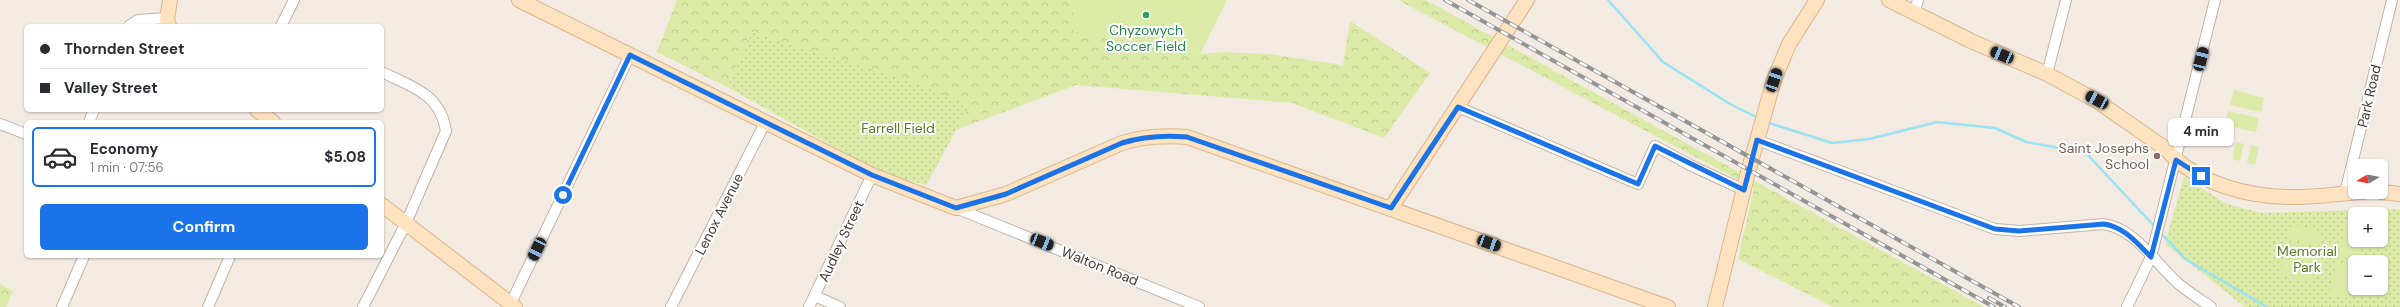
<!DOCTYPE html>
<html lang="en">
<head>
<meta charset="utf-8">
<style>
	:root { --surface:#fff; --page:#f7f7f7; --text:#2b2b33; --muted:#7c7c81; --line:#e1e1e2; --accent:#1a73e8 }
	body { margin:0; font-family:"DM Sans",sans-serif; background:var(--page); color:var(--text); height:100vh; display:flex; flex-direction:column; font-size:15px; white-space:nowrap }
	* { box-sizing:border-box; margin:0 }
	p { font-size:13px; color:var(--muted) }
	.icon { flex:none; width:22px; height:22px; fill:none; stroke:currentColor; stroke-width:2; stroke-linecap:round; stroke-linejoin:round }
	.map { position:relative; flex:1; overflow:hidden }
	.details { position:absolute; left:24px; top:120px; width:360px; height:138px; display:flex; flex-direction:column; background:var(--surface); border-radius:6px; box-shadow:0 1px 3px #0004 }
	.details>* { flex:none }
	.top-card { position:absolute; left:24px; top:24px; width:360px; height:88px; border-radius:6px; box-shadow:0 1px 3px #0004; display:grid; align-content:center; height:88px; padding:0 16px; background:var(--surface) }
	.needle { width:26px; rotate:261deg }
	.fabs { position:absolute; left:2348px; top:159px; display:grid; gap:8px }
	.fabs a { display:grid; place-items:center; width:40px; height:40px; border-radius:6px; background:var(--surface); box-shadow:0 1px 3px #0004; font-size:20px }
	.end { position:absolute; width:18px; height:18px; margin:-9px; border:5px solid #1a73e8; background:#fff; box-shadow:0 0 0 2px #fff }
	.from { border-radius:50% }
	.bubble { position:absolute; height:28px; border-radius:6px; background:var(--surface); box-shadow:0 1px 3px #0004; font-size:13px; font-weight:700; line-height:28px; text-align:center }
	.car { position:absolute; width:12px; height:24px; margin:-12px -6px; border-radius:5px; box-shadow:0 0 3px 1px #0007; background:linear-gradient(#222 24%,#8ab4d8 0 40%,#222 0 76%,#8ab4d8 0 86%,#222 0) }
	.top-card b { display:flex; align-items:center; gap:14px; height:38px; font-size:15px }
	.top-card b+b { border-top:1px solid var(--line) }
	.top-card i { width:10px; height:10px; background:var(--text) }
	ul { padding:7px 0 0; list-style:none }
	li { display:flex; align-items:center; gap:12px; height:60px; margin:0 8px 6px; padding:0 8px; border:2px solid var(--line); border-radius:6px }
	li div { flex:1 }
	li b { display:block; font-size:15px }
	li em { font-style:normal; font-weight:700 }
	li.active { border-color:var(--accent) }
	li>.icon { width:36px; height:36px; stroke-width:1.5 }
	.action { display:flex; gap:8px; margin-top:auto; padding:8px 16px }
	.action a { flex:1; height:46px; border-radius:6px; background:var(--accent); color:#fff; font-size:16px; font-weight:700; line-height:46px; text-align:center }
	.map>svg:first-child { display:block }
	.forest { fill:url(#forest-crowns) }
	.park { fill:url(#park-dots); fill-rule:evenodd }
	.pitch { fill:#dbeba7 }
	.lines { fill:none; stroke-linecap:round; stroke-linejoin:round }
	.stream { stroke:#99e3f5; stroke-width:2.5 }
	.street-casing { stroke:#c2b3a7; stroke-width:12 }
	.secondary-casing { stroke:#dab790; stroke-width:16 }
	.street { stroke:#fff; stroke-width:10 }
	.secondary { stroke:#ffe2c0; stroke-width:14 }
	.rail-casing { stroke:#949494; stroke-width:4 }
	.rail { stroke:#fff; stroke-width:2.5; stroke-dasharray:8; stroke-linecap:butt }
	.route { stroke:#1a73e8; stroke-width:5 }
	.leisure-dot { fill:#2e9e5b; stroke:#fff; stroke-width:1.5 }
	.education-dot { fill:#8d6e63; stroke:#fff; stroke-width:1.5 }
	.labels { text-anchor:middle; stroke-width:4; stroke-linejoin:round; paint-order:stroke }
	.leisure-label { font-size:14px; fill:#27864d; stroke:#fff }
	.street-label { font-size:14px; fill:#453a32; stroke:#fff }
	.park-label { font-size:14px; fill:#567a22; stroke:#fff }
	.education-label { font-size:14px; fill:#785e54; stroke:#fff; text-anchor:end }
</style>
</head>
<body>
<div class="map">
<svg width="2400" height="307" viewBox="0 0 2400 307">
	<defs>
		<pattern id="forest-crowns" width="20" height="18" patternUnits="userSpaceOnUse"><rect width="20" height="18" fill="#dbeba7"/><path d="M2 6a3 3 0 1 1 6 0M12 15a3 3 0 1 1 6 0" fill="none" stroke="#bdca90"/></pattern>
		<pattern id="park-dots" width="8" height="8" patternUnits="userSpaceOnUse"><rect width="8" height="8" fill="#dbeba7"/><path d="M2 2h.1M6 6h.1" fill="none" stroke="#bdca90" stroke-width="1.8" stroke-linecap="round"/></pattern>
	</defs>
	<rect width="100%" height="100%" fill="#f3eae2"/>
	<g class="forest">
		<path d="M 677,0 L 1076,0 L 1070,30 L 1200,54 L 1224,52 L 1268,54 L 1343,65 L 1350,21 L 1430,73 L 1384,138 L 1292,103 L 1076,85 L 956,130 L 969,105 L 752,32 L 727,87 L 657,52 Z"/>
		<path d="M 1398,0 L 1426,0 L 1984,307 L 1833,307 L 1738,259 L 1754,188 Z"/>
		<path d="M 0,284 L 13,291 L 6,307 L 0,307 Z"/>
	</g>
	<g class="park">
		<path d="M 752,32 L 915,83 L 970,105 L 926,185 L 881,173 L 727,87 Z"/>
		<path d="M 2184,177 L 2227,204 L 2262,213 L 2400,209 L 2400,307 L 2245,307 L 2165,244 ZM 2355,214 L 2381,214 L 2381,240 L 2355,240 ZM 2355,262 L 2381,262 L 2381,288 L 2355,288 Z"/>
	</g>
	<g class="pitch">
		<path d="M 1076,0 L 1227,0 L 1200,54 L 1069,30 Z"/>
		<path d="M 2234,90 L 2264,98 L 2261,112 L 2230,105 Z"/>
		<path d="M 2228,111 L 2259,118 L 2256,132 L 2225,125 Z"/>
		<path d="M 2236,142 L 2244,144 L 2240,161 L 2232,159 Z"/>
		<path d="M 2251,145 L 2259,147 L 2255,165 L 2247,163 Z"/>
		<path d="M 2291,224 L 2322,232 L 2318,246 L 2288,238 Z"/>
		<path d="M 2346,224 L 2355,226 L 2355,240 L 2363,240 L 2358,260 L 2339,256 Z"/>
		<path d="M 2287,242 L 2318,249 L 2314,263 L 2284,256 Z"/>
		<path d="M 2283,260 L 2314,268 L 2310,282 L 2280,274 Z"/>
		<path d="M 2336,263 L 2355,268 L 2348,298 L 2329,294 Z"/>
	</g>
	<g class="lines">
		<g class="stream">
			<path d="M 1608,0 L 1663,62 L 1730,104 L 1758,118"/>
			<path d="M 1766,122 L 1832,143 L 1869,139 L 1937,122 L 1995,128 L 2026,142 L 2086,153 L 2155,227"/>
			<path d="M 2160,232 L 2185,259 L 2267,307"/>
		</g>
		<defs>
			<g id="street">
				<path d="M 1914,13 L 1918,0"/>
				<path d="M 129,26 L 138,20 L 167,18"/>
				<path d="M 281,26 L 294,0"/>
				<path d="M 2047,74 L 2066,0"/>
				<path d="M 1458,107 L 1638,184 L 1655,146 L 1692,166 L 1744,190"/>
				<path d="M 89,122 L 94,110"/>
				<path d="M 0,124 L 26,134"/>
				<path d="M 1757,140 L 1995,229 L 2019,231 L 2103,224 C 2136,228 2157,266 2180,285 C 2190,293 2201,300 2211,307"/>
				<path d="M 2345,193 L 2392,0"/>
				<path d="M 956,208 L 1199,307"/>
				<path d="M 815,296 L 840,307"/>
				<path d="M 62,307 L 84,256"/>
				<path d="M 208,307 L 230,256"/>
				<path d="M 363,307 L 406,223 L 446,131 C 440,94 414,88 384,73"/>
				<path d="M 509,307 L 630,55"/>
				<path d="M 671,307 L 766,121"/>
				<path d="M 809,307 L 872,175"/>
				<path d="M 2127,307 L 2151,257 L 2215,0"/>
			</g>
			<g id="secondary">
				<path d="M 519,0 L 872,175 L 956,208 L 1006,194 L 1122,143 C 1144,136 1163,135 1187,137 L 1668,307"/>
				<path d="M 1889,0 L 1971,41 L 2047,74 L 2097,101 L 2166,149 C 2197,185 2252,198 2297,197 C 2319,197 2342,193 2364,192"/>
				<path d="M 169,26 L 167,19 L 170,0"/>
				<path d="M 257,110 L 273,122"/>
				<path d="M 2381,192 L 2400,194"/>
				<path d="M 382,205 L 515,307"/>
				<path d="M 1391,208 L 1527,0"/>
				<path d="M 1715,307 L 1748,172 L 1774,80 L 1789,44 L 1817,0"/>
			</g>
		</defs>
		<use href="#street" class="street-casing"/>
		<use href="#secondary" class="secondary-casing"/>
		<use href="#street" class="street"/>
		<use href="#secondary" class="secondary"/>
		<defs>
			<g id="rail">
				<path d="M 1445,0 L 1994,307"/>
				<path d="M 1468,0 L 2019,307"/>
				<path d="M 1989,298 L 2005,307"/>
			</g>
		</defs>
		<use href="#rail" class="rail-casing"/>
		<use href="#rail" class="rail"/>
	</g>
	<g class="lines">
		<path class="route" d="M 563,195 L 630,55 L 872,175 L 956,208 L 1006,194 L 1122,143 C 1144,136 1163,135 1187,137 L 1391,208 L 1458,107 L 1638,184 L 1655,146 L 1744,190 L 1757,140 L 1995,229 L 2019,231 L 2104,224 C 2124,227 2137,243 2151,257 L 2176,160 L 2201,176"/>
	</g>
	<circle class="leisure-dot" cx="1146" cy="15" r="4"/>
	<circle class="education-dot" cx="2157" cy="156" r="4"/>
	<g class="labels">
		<g class="leisure-label">
			<text x="1146" y="35">Chyzowych<tspan x="1146" dy="16">Soccer Field</tspan></text>
		</g>
		<g class="street-label">
			<text transform="translate(2369 96) rotate(-77)" y="5">Park Road</text>
			<text transform="translate(719 214) rotate(-63)" y="5">Lenox Avenue</text>
			<text transform="translate(841 241) rotate(-65)" y="5">Audley Street</text>
			<text transform="translate(1100 266) rotate(22)" y="5">Walton Road</text>
		</g>
		<g class="park-label">
			<text x="898" y="133">Farrell Field</text>
			<text x="2307" y="256">Memorial<tspan x="2307" dy="16">Park</tspan></text>
		</g>
		<g class="education-label">
			<text x="2149" y="153">Saint Josephs<tspan x="2149" dy="16">School</tspan></text>
		</g>
	</g>
</svg>
<div class="fabs">
<a><svg class="needle" viewBox="-14 -14 28 28"><path d="M0-13l5 13h-10z" fill="#e53935"/><path d="M0 13l5-13h-10z" fill="#7c7c81"/></svg></a>
<a>+</a>
<a>−</a>
</div>
<i class="end from" style="left:563px;top:195px"></i>
<i class="end" style="left:2201px;top:176px"></i>
<div class="bubble" style="left:2168px;top:118px;width:66px">4 min</div>
<i class="car" style="left:2002px;top:55px;rotate:293deg"></i>
<i class="car" style="left:2201px;top:59px;rotate:14deg"></i>
<i class="car" style="left:1774px;top:80px;rotate:19deg"></i>
<i class="car" style="left:2097px;top:100px;rotate:298deg"></i>
<i class="car" style="left:1042px;top:242px;rotate:112deg"></i>
<i class="car" style="left:1489px;top:243px;rotate:110deg"></i>
<i class="car" style="left:537px;top:249px;rotate:206deg"></i>
<div class="top-card">
<b><i class="from"></i>Thornden Street</b>
<b><i></i>Valley Street</b>
</div>
<section class="details">
<ul>
<li class="active"><svg class="icon" aria-label="car" viewBox="0 0 24 24"><path d="M5 17H2v-5l4-1 3-4h7l3 4 3 1v5h-3M9 17h6M6 11h13"/><circle cx="7" cy="17" r="2"/><circle cx="17" cy="17" r="2"/></svg><div><b>Economy</b><p>1 min · 07:56</p></div><em>$5.08</em></li>
</ul>
<div class="action"><a>Confirm</a></div>
</section>
</div>
</body>
</html>
